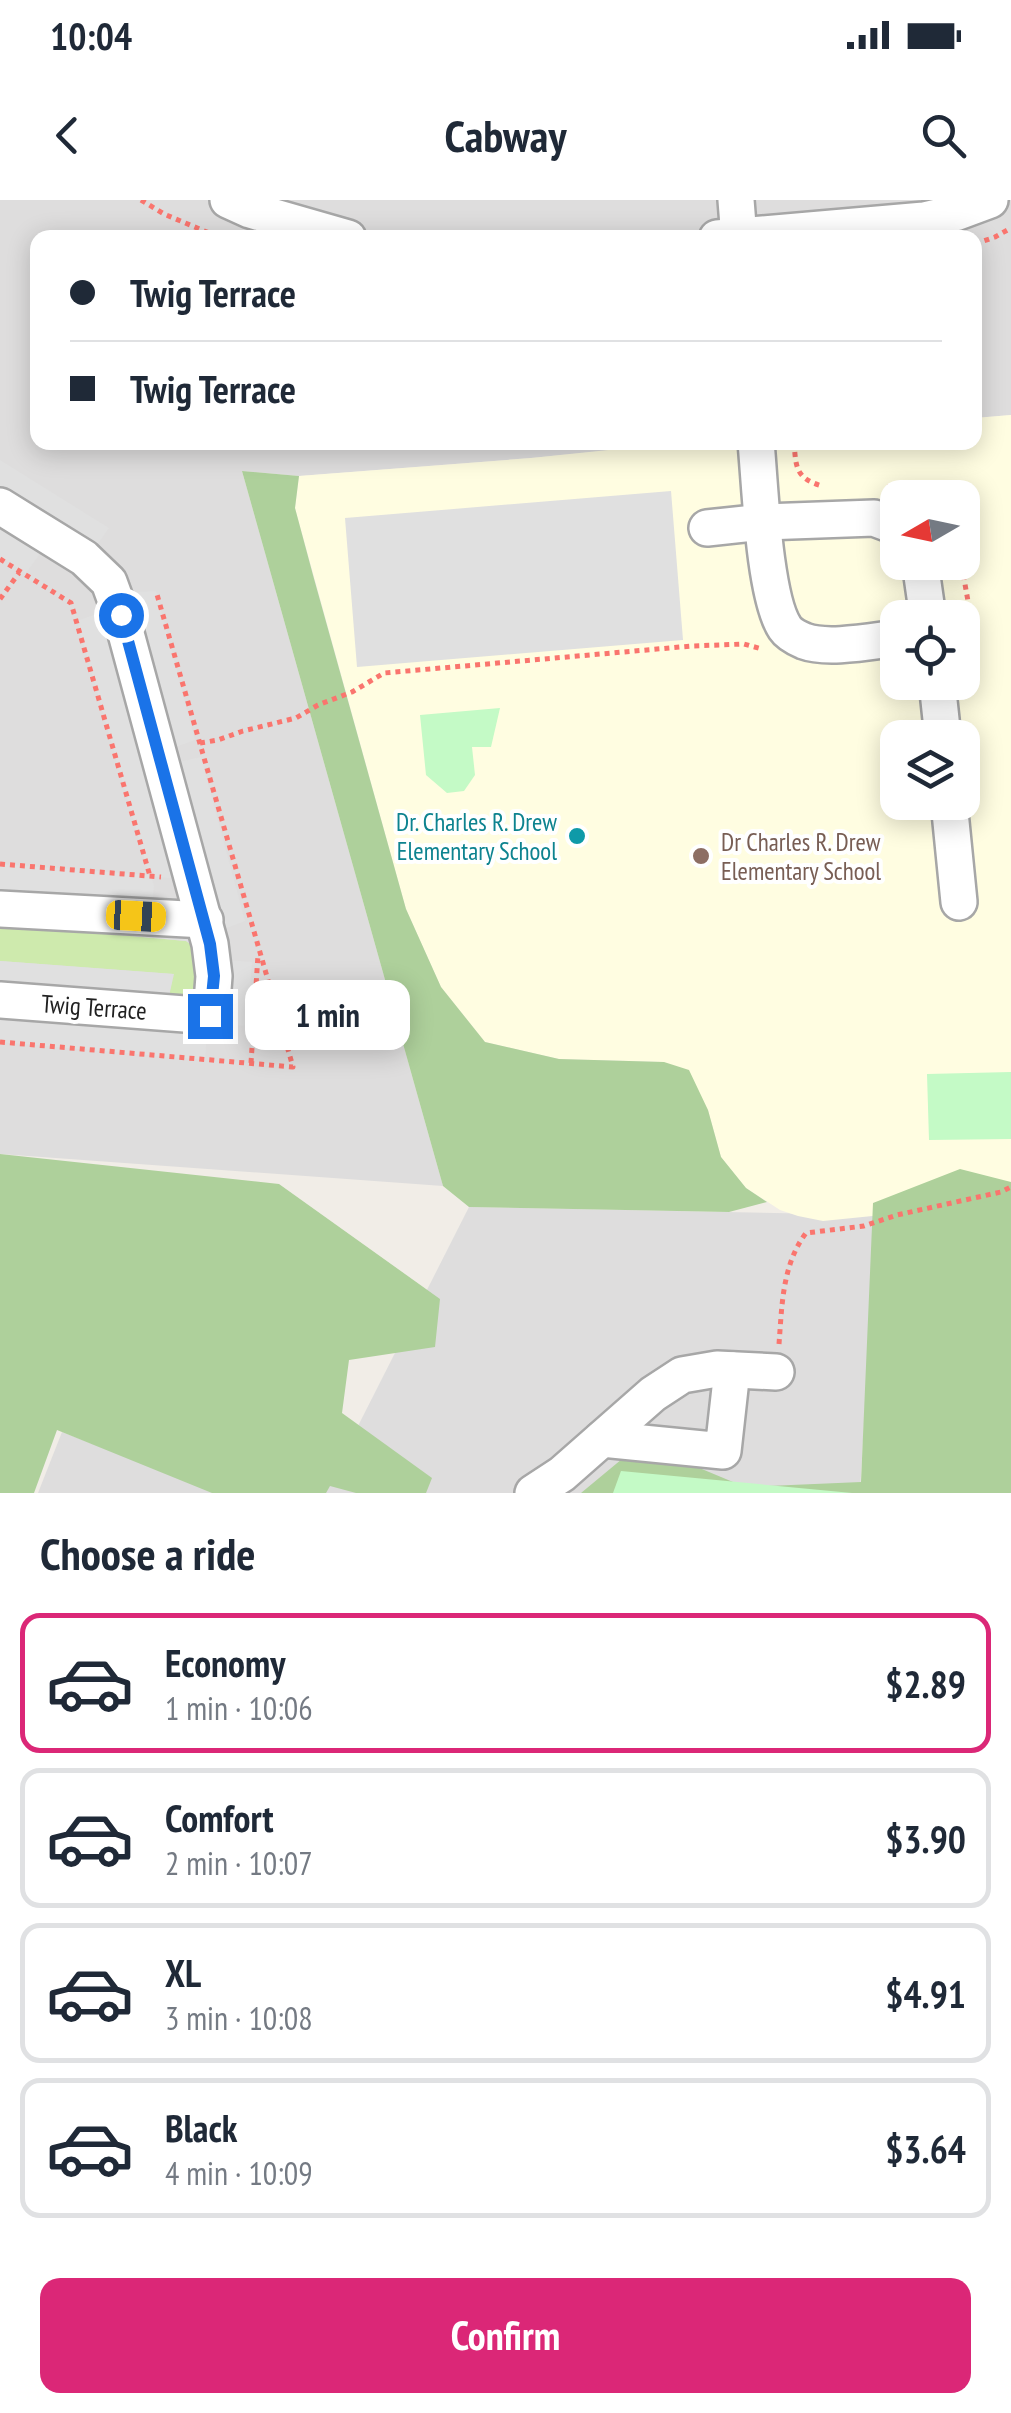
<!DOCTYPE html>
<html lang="en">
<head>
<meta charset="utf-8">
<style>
	:root { --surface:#fff; --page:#f6f6f7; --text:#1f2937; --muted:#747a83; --line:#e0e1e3; --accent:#db2777 }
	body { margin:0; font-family:"PT Sans Narrow",sans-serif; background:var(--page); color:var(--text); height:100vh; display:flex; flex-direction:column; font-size:38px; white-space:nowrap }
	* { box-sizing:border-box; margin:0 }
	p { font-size:32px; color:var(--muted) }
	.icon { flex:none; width:55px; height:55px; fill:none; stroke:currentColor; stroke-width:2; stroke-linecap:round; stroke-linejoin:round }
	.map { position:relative; height:1293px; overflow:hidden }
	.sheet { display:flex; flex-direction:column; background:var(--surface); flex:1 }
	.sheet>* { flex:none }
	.banner { position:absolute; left:30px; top:30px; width:952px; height:220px; border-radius:20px; box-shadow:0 5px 25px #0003; display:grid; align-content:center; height:220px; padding:0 40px; background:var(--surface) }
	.needle { width:65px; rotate:261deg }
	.fabs { position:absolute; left:880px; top:280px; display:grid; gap:20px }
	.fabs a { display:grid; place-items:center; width:100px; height:100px; border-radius:20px; background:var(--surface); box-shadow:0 5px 25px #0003; font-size:50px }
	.end { position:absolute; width:45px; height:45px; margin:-22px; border:12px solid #1a73e8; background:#fff; box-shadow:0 0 0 5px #fff }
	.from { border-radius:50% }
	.bubble { position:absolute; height:70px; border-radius:20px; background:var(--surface); box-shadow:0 5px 25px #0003; font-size:32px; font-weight:600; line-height:70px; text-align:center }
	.car { position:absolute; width:30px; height:60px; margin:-30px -15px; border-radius:12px; box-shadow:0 0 8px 2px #0007; background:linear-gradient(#f5c518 24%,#345 0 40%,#f5c518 0 76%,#345 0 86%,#f5c518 0) }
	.banner b { display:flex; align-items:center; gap:35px; height:95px; font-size:38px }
	.banner b+b { border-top:2px solid var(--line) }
	.banner i { width:25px; height:25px; background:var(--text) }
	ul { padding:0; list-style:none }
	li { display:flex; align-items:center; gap:30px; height:140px; margin:0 20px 15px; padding:0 20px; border:5px solid var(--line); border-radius:20px }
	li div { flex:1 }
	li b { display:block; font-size:38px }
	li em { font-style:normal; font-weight:600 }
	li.selected { border-color:var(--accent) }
	li>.icon { width:90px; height:90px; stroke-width:1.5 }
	h2 { padding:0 40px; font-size:45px; line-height:120px }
	.cta { display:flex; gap:20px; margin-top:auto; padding:20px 40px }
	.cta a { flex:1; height:115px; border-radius:20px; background:var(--accent); color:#fff; font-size:40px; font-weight:600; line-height:115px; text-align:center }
	.status { display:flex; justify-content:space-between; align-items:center; height:70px; padding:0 50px; background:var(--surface); direction:ltr }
	.status svg { height:28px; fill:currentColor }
	header { display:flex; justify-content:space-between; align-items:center; height:130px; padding:0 40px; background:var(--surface); font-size:45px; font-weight:600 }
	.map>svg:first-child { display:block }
	.residential { fill:#dedddd }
	.education { fill:#fffde1; fill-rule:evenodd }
	.grass { fill:#ceeaad }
	.forest { fill:#aed09b }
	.park { fill:#c4fac6 }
	.parking { fill:#e0e0e0; fill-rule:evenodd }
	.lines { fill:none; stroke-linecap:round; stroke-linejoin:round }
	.minor-casing { stroke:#a7a7a7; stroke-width:40 }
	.path { stroke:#fa756e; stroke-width:5; stroke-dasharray:5 5; stroke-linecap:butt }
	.minor { stroke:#fff; stroke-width:35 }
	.route { stroke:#1a73e8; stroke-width:12 }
	.culture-dot { fill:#0f9aa8; stroke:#fff; stroke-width:4 }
	.education-dot { fill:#8d6e63; stroke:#fff; stroke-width:4 }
	.labels { text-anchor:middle; stroke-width:8; stroke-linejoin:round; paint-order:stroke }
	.culture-label { font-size:25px; fill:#0d838f; stroke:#fff; text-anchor:end }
	.education-label { font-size:25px; fill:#785e54; stroke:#fff; text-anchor:start }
	.street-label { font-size:25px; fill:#202020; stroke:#fff }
</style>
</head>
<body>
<div class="status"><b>10:04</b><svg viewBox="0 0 49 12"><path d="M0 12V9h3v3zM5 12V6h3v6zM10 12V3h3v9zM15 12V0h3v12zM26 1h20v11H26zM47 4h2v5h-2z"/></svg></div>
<header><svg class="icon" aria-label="back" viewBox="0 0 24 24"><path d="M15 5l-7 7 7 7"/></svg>Cabway<svg class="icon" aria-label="search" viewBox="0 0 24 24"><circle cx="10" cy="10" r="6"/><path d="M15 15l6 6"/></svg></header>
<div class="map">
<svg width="1011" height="1293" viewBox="0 0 1011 1293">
	<rect width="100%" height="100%" fill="#f1ede7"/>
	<g class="residential">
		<path d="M 0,0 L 1011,0 L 1011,215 L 975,218 L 975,38 L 38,38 L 38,242 L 686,243 L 531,258 L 299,276 L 242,271 L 443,986 L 0,954 Z"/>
		<path d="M 469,1007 L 876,1015 L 860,1293 L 324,1293 Z"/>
		<path d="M 62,1232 L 218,1293 L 38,1293 Z"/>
	</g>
	<path class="education" d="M 1011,215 L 1011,1002 L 823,1021 L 798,1016 L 780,1010 L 746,988 L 721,957 L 708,910 L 664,862 L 559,859 L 485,842 L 441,787 L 406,709 L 295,308 L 299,276 L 531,258 L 686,242 L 975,242 L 975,218 ZM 898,298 L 962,298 L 962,362 L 898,362 ZM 898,418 L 962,418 L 962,482 L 898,482 ZM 898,538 L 962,538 L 962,602 L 898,602 Z"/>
	<path class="grass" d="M 0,724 L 186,741 L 201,751 L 197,791 L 191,802 L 169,796 L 173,774 L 0,761 Z"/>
	<g class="forest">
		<path d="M 242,271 L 299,276 L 295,308 L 313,375 L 406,709 L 441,787 L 485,842 L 559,859 L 664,862 L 689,870 L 708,910 L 721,957 L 746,988 L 767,1002 L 729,1012 L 469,1007 L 443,986 Z"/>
		<path d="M 0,954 L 279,984 L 440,1099 L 435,1147 L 349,1160 L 342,1213 L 432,1278 L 426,1293 L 356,1293 L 330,1286 L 326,1293 L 212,1293 L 57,1230 L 34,1293 L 0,1293 Z"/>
		<path d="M 960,969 L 1011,982 L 1011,1293 L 581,1293 L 622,1259 L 697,1267 L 745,1287 L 861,1282 L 873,1003 Z"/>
	</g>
	<g class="park">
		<path d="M 500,508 L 491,547 L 472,547 L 475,575 L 464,591 L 447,593 L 426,575 L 420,515 Z"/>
		<path d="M 1011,872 L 1011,939 L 929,940 L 927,874 Z"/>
		<path d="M 621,1271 L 852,1293 L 613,1293 Z"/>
	</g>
	<g class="parking">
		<path d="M 0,260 L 109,328 L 93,351 L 122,393 L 156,391 L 195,540 L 170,549 L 174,563 L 201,557 L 245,721 L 224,729 L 228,760 L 252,762 L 247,826 L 219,824 L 207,834 L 205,860 L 0,842 L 0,761 L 174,774 L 169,796 L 191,802 L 197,791 L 201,752 L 186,741 L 0,724 L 0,664 L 149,675 L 77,421 L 102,412 L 89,378 L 40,354 L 26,373 L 0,357 ZM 151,676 L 178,679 L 181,699 L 170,710 L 152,710 L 154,686 Z"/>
		<path d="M 671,291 L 683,440 L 357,467 L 345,318 Z"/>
	</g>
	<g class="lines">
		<defs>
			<g id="minor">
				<path d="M 228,0 L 250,10 L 348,38"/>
				<path d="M 736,0 L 739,38"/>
				<path d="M 717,38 L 924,20 L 955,13 L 990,0"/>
				<path d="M 756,242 C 760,284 764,397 785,428 C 789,434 797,438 804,441 C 828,450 872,441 898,438"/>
				<path d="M 0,306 L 84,358 L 109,382 L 121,415 L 210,744 L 214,776 L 211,816 L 0,800"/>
				<path d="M 707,328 L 764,322 L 874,318 L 898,327"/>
				<path d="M 920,362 L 928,418"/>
				<path d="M 937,482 L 943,538"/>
				<path d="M 949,602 L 959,702"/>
				<path d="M 0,709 L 205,720"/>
				<path d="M 602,1239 L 723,1251 L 732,1170"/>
				<path d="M 533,1293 L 562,1274 L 653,1194 L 682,1175 L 717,1169 L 776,1172"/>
			</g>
		</defs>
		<use href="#minor" class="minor-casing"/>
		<g class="path">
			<path d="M 141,0 L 164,14 L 221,38"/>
			<path d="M 975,44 L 995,37 L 1011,28"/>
			<path d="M 794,242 C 796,267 795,278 822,286"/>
			<path d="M 887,287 L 901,289 L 917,298"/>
			<path d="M 0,359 L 71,403 L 150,676"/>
			<path d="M 0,399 L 19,373"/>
			<path d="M 961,418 L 968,401 L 961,362"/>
			<path d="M 200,543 L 218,540 L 243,531 L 296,518 L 318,505 L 352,492 L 384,473 L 692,446 L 744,444 L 762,449"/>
			<path d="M 0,664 L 161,677"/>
			<path d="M 0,842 L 293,867 L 156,391"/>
			<path d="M 251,863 L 258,755"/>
			<path d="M 779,1144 C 782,1106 782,1065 806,1033 L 864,1026 L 897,1015 L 1001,992 L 1011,987"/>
		</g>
		<use href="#minor" class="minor"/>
	</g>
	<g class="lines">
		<path class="route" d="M 121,415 L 210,744 L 214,776 L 210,816"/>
	</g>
	<circle class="culture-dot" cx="577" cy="636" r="10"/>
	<circle class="education-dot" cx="701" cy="656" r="10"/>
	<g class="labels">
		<g class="culture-label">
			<text x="557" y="631">Dr. Charles R. Drew<tspan x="557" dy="29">Elementary School</tspan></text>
		</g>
		<g class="education-label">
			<text x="721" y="651">Dr Charles R. Drew<tspan x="721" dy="29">Elementary School</tspan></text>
		</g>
		<g class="street-label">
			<text transform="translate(94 807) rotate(4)" y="9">Twig Terrace</text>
		</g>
	</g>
</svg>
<div class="fabs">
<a><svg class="needle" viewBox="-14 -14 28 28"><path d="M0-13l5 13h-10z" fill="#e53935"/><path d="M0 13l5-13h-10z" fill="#747a83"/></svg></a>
<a><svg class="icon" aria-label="locate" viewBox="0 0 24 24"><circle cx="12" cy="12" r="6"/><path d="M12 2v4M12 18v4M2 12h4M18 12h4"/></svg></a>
<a><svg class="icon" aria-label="layers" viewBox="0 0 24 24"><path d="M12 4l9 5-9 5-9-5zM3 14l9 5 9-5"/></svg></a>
</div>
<i class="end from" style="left:121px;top:415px"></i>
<i class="end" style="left:210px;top:816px"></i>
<div class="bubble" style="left:245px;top:780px;width:165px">1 min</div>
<i class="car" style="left:136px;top:716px;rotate:93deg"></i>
<div class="banner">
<b><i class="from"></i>Twig Terrace</b>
<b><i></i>Twig Terrace</b>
</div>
</div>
<section class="sheet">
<h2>Choose a ride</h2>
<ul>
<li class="selected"><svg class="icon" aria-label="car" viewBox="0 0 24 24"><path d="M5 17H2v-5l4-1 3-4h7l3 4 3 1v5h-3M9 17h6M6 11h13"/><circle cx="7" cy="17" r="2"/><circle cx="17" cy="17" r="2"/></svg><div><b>Economy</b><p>1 min · 10:06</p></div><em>$2.89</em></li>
<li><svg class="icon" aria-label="car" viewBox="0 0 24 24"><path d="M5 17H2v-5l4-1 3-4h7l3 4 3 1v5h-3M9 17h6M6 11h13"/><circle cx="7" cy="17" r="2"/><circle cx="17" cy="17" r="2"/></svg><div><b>Comfort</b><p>2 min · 10:07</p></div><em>$3.90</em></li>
<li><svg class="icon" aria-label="car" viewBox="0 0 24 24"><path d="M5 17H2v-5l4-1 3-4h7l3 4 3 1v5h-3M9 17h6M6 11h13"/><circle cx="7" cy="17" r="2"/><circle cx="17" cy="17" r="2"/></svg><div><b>XL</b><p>3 min · 10:08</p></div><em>$4.91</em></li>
<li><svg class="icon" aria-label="car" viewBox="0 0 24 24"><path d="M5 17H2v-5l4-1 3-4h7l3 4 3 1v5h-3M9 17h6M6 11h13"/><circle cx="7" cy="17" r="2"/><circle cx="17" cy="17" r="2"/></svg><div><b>Black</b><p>4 min · 10:09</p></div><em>$3.64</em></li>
</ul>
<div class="cta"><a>Confirm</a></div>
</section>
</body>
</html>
